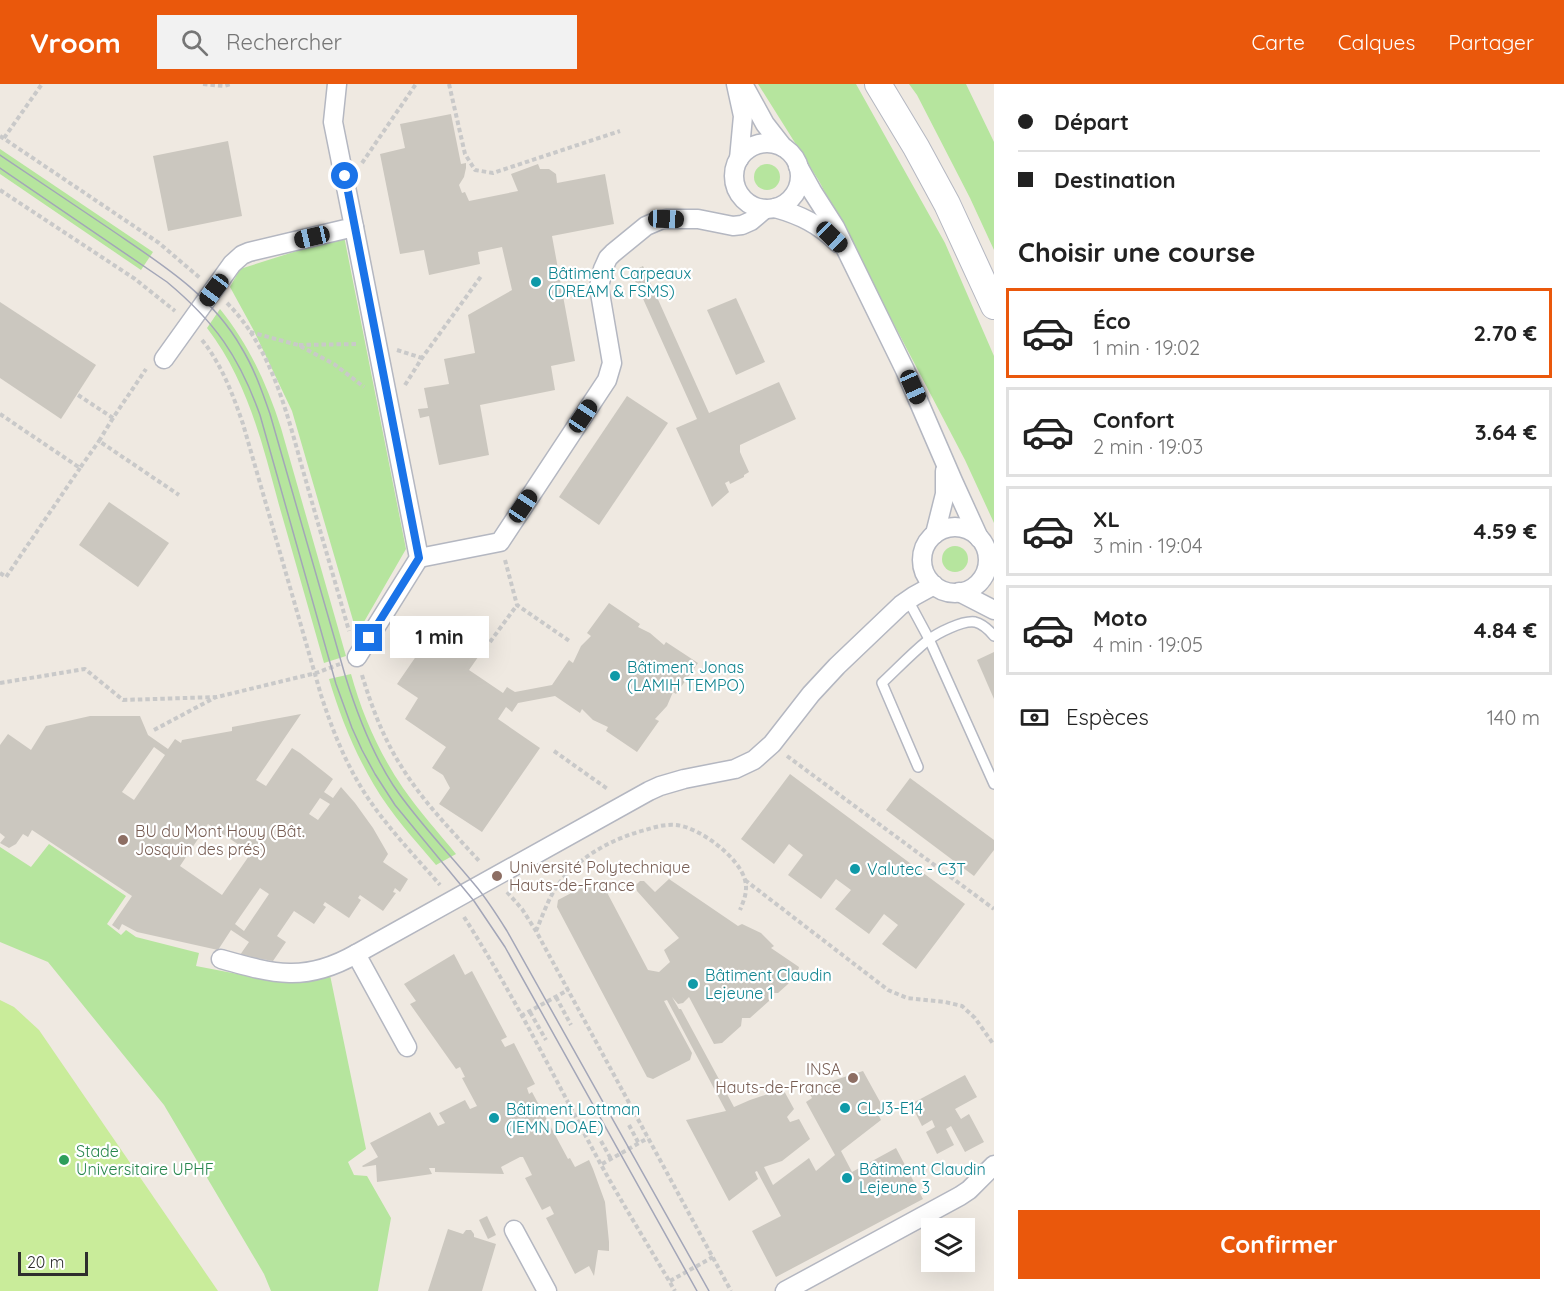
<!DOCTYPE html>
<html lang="fr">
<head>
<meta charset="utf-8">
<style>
	:root { --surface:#fff; --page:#f2f2f2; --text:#222; --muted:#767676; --line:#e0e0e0; --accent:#ea580c }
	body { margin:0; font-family:Quicksand,sans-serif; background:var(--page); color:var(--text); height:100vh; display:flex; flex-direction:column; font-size:22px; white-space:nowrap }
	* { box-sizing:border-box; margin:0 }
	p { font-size:20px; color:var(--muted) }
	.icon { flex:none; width:33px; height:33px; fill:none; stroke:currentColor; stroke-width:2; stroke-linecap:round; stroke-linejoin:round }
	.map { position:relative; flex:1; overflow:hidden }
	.side { display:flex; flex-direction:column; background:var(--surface); width:570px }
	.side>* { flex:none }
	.guide { display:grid; align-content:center; height:132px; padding:0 24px; background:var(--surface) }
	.tools { position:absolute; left:921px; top:1134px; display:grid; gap:12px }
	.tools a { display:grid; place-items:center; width:54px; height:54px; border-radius:0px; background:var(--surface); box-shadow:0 6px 24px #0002; font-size:30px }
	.scale { position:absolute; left:18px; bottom:15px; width:70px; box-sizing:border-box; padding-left:6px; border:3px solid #2e2e2e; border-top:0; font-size:16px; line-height:21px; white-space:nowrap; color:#2e2e2e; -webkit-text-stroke:4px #fff; paint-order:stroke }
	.end { position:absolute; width:27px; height:27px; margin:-14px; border:8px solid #1a73e8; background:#fff; box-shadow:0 0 0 3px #fff }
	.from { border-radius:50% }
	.bubble { position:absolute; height:42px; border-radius:0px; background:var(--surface); box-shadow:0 6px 24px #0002; font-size:20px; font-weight:700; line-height:42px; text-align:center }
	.car { position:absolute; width:18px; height:36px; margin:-18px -9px; border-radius:8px; box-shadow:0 0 4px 2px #0007; background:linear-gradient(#222 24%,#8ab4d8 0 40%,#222 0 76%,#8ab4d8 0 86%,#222 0) }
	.guide b { display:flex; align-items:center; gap:21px; height:57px; font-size:22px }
	.guide b+b { border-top:2px solid var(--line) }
	.guide i { width:15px; height:15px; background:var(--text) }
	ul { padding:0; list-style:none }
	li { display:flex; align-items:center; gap:18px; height:90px; margin:0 12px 9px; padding:0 12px; border:3px solid var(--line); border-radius:0px }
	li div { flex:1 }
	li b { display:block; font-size:22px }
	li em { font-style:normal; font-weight:700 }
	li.selected { border-color:var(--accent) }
	li>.icon { width:54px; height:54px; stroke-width:1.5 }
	h2 { padding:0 24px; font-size:27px; line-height:72px }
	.pay { display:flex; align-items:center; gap:15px; height:66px; padding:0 24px; font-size:22px }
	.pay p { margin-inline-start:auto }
	.primary-button { display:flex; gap:12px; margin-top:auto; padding:12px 24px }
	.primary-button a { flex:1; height:69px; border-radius:0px; background:var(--accent); color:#fff; font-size:24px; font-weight:700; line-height:69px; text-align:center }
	header { display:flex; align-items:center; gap:36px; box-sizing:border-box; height:84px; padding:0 30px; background:var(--accent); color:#fff }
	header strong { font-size:28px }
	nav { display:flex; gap:33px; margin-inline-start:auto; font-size:21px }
	.search { width:420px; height:54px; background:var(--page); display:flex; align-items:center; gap:15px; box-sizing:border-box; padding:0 21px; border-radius:0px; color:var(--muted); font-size:22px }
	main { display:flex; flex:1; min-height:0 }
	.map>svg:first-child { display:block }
	.green { fill:#b6e59e }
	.pitch { fill:#c9ec9a }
	.building { fill:#cbc7bf; fill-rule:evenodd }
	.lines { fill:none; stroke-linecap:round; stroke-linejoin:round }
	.service-casing { stroke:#b4b7c1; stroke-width:12 }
	.minor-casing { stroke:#b4b7c1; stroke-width:21 }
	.secondary-casing { stroke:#b4b7c1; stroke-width:28 }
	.path { stroke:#c9c9c9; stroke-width:4; stroke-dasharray:4.5 3; stroke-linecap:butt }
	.service { stroke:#fff; stroke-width:9 }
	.minor { stroke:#fff; stroke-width:18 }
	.secondary { stroke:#fff; stroke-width:26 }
	.tram { stroke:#a3a6b8; stroke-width:1.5 }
	.route { stroke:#1a73e8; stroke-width:8 }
	.culture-dot { fill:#0f9aa8; stroke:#fff; stroke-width:2 }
	.education-dot { fill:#8d6e63; stroke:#fff; stroke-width:2 }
	.leisure-dot { fill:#2e9e5b; stroke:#fff; stroke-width:2 }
	.labels { text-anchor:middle; stroke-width:4.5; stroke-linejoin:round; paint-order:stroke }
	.culture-label { font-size:16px; fill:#0d838f; stroke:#fff; text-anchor:start }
	.education-label { font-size:16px; fill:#785e54; stroke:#fff; text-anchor:start }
	.leisure-label { font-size:16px; fill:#27864d; stroke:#fff; text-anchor:start }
</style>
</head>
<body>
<header>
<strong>Vroom</strong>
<div class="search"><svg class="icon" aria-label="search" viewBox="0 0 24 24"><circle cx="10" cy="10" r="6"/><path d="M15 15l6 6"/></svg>Rechercher</div>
<nav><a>Carte</a><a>Calques</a><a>Partager</a></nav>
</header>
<main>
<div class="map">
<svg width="994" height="1207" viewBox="0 0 994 1207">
	<rect width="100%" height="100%" fill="#efe9e1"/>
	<g class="green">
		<path d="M 758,0 L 856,0 L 945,159 L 994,272 L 994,439 L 965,376 L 819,97 Z"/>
		<path d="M 909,0 L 966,0 L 994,58 L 994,166 L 970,114 L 917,11 Z"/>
		<path d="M 0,65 L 153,168 L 141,186 L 0,90 Z"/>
		<circle cx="767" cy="93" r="13"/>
		<path d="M 344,152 L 406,465 L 357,550 L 292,327 L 253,245 L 230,203 L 240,185 Z"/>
		<path d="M 220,225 C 249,261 267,300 281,344 L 346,572 L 324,579 C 309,526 294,473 279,421 C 262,358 247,296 207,244 Z"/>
		<circle cx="955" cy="475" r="13"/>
		<path d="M 351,590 C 362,630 379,669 403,704 C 419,727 438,748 456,770 L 436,781 C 414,755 391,730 374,701 C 354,667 340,632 329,595 Z"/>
		<path d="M 49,760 L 126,812 L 107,840 L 121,851 L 126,846 L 136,853 L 199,869 L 196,882 L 258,894 L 330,891 L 366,1065 L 348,1078 L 354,1091 L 367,1092 L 391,1134 L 378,1207 L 271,1207 L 264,1190 L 164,1021 L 48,878 L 0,858 L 0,763 L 31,783 Z"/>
	</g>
	<path class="pitch" d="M 0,916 L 14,923 L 39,946 L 218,1207 L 0,1207 Z"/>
	<g class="building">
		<path d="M 451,30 L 461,80 L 466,79 L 466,84 L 464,93 L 459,101 L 462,109 L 465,108 L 469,117 L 518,107 L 511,90 L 538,80 L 540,85 L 549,85 L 556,90 L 557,99 L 605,90 L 614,140 L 552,152 L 575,277 L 551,282 L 555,306 L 480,321 L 489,371 L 439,381 L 429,332 L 420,334 L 418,325 L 428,324 L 424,304 L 449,300 L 444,275 L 475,269 L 468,231 L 512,206 L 502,163 L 478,168 L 480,180 L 429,191 L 424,166 L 400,170 L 380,70 L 405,64 L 400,40 Z"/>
		<path d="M 228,57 L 242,132 L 168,147 L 153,72 Z"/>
		<path d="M 643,182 L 709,329 L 779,298 L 796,335 L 740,361 L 740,368 L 749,388 L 744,391 L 744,393 L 730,400 L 729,397 L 725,399 L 729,408 L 712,423 L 676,344 L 697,335 L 631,188 Z"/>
		<path d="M 736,214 L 765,278 L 736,291 L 707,226 Z"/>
		<path d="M 0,218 L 96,281 L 61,335 L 0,294 Z"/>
		<path d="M 627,312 L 668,339 L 599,441 L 559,413 Z"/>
		<path d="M 109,418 L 169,459 L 138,503 L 79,461 Z"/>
		<path d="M 609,519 L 640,540 L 638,543 L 650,549 L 664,561 L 666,558 L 698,579 L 676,610 L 673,608 L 667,622 L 655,635 L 659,637 L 637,668 L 606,647 L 608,643 L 593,636 L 582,625 L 580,629 L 555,612 L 518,619 L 512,628 L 506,623 L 498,635 L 540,664 L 482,748 L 439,720 L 450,704 L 443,691 L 432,684 L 446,663 L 405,635 L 418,614 L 397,600 L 441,536 L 483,566 L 469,586 L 503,609 L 507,603 L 515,608 L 552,601 L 569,576 L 573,579 L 581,562 L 591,552 L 587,549 Z"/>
		<path d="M 994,568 L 994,615 L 977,576 Z"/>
		<path d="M 301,630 L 256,696 L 266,702 L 292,664 L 300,669 L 333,695 L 324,708 L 333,714 L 341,703 L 355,719 L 373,744 L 388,770 L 383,778 L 408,795 L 400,808 L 395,804 L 393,808 L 396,809 L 383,827 L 360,811 L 358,814 L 361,816 L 349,834 L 325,818 L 323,821 L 326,823 L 314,840 L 294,827 L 277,852 L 286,858 L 273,877 L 240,871 L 249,858 L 231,846 L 218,866 L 137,848 L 122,840 L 119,846 L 112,841 L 132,812 L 32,746 L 28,753 L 23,750 L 16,760 L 9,764 L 0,759 L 5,753 L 0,749 L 0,661 L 8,650 L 31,666 L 46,642 L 90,632 L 140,632 L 148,651 L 168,665 L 175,655 L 181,659 L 182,656 L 232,647 L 232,643 ZM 154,663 L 165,671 L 134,716 L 122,708 ZM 320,714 L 330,720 L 318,736 L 309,730 ZM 208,740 L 251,769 L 222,811 L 180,782 ZM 260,804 L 269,810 L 244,847 L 235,840 Z"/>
		<path d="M 790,690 L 965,820 L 916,885 L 882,860 L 898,841 L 884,830 L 869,850 L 835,825 L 851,806 L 836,795 L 821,815 L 788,791 L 803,771 L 789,760 L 774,780 L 741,755 Z"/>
		<path d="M 910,694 L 994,756 L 994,766 L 974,792 L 886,726 Z"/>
		<path d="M 669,795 L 738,842 L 742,840 L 761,849 L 774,862 L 771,864 L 799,883 L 797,892 L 778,909 L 770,909 L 769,917 L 750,934 L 742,934 L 741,942 L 722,959 L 714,960 L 689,913 L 683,919 L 678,920 L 672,913 L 679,925 L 681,925 L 734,1023 L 750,1016 L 783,1005 L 794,1025 L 787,1033 L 790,1038 L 799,1035 L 810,1055 L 782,1077 L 764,1083 L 773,1101 L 809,1074 L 816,1087 L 835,1071 L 806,1018 L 812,1014 L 807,1005 L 863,987 L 884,1025 L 878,1030 L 881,1036 L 841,1067 L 852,1088 L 896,1064 L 923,1115 L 776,1193 L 752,1147 L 781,1132 L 757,1087 L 755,1088 L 758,1095 L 729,1117 L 686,1036 L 726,1027 L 667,916 L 664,917 L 692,969 L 690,976 L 653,995 L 647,993 L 557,823 L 558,816 L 596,796 L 602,799 L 648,886 L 659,888 L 670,878 L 664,866 L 679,854 L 637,807 L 636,801 L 640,797 L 644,797 L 655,808 Z"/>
		<path d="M 454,870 L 465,891 L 472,887 L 507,953 L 501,956 L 505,963 L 514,959 L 535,1000 L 527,1004 L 529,1010 L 532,1008 L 568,1075 L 570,1074 L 575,1083 L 589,1076 L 593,1085 L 605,1118 L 609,1158 L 609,1167 L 598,1166 L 594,1192 L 589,1182 L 575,1190 L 546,1134 L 554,1130 L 550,1122 L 542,1126 L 525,1094 L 532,1091 L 523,1073 L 520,1073 L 501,1083 L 504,1090 L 435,1088 L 435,1084 L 429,1084 L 432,1090 L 377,1098 L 376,1081 L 363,1083 L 362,1082 L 378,1073 L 370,1059 L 430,1028 L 438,1042 L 445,1039 L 439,1029 L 465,1016 L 470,1025 L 477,1022 L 462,994 L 465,993 L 460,983 L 456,985 L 410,920 L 416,917 L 404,900 Z"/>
		<path d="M 965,991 L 977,1013 L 955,1025 L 961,1035 L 969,1030 L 984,1058 L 965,1068 L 951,1042 L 946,1045 L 954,1061 L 937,1070 L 926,1048 L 935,1043 L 932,1036 L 922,1042 L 911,1020 Z"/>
		<path d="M 487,1132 L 496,1151 L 488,1155 L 479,1136 Z"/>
		<path d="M 448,1145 L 463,1150 L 466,1146 L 471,1146 L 474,1150 L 474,1153 L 496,1160 L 482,1207 L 428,1207 Z"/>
	</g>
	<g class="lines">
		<defs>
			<g id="service">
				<path d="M 908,516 L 929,555 L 994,700"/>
				<path d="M 918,683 L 882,599 C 897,585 911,570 927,557 C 937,549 963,536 975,538 C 983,540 989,546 994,552"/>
			</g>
			<g id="minor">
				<path d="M 736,0 L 743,32 L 739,75"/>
				<path d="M 743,0 L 765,40 L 783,63"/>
				<circle cx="767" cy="92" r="33"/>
				<path d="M 798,82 L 812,107 L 835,143 L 905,286 L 953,397 L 979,454"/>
				<path d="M 775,124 C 800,131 819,140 838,159"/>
				<path d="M 354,143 L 419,474 L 357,573"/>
				<path d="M 164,275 L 232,180 L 242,171 L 249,168 L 354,143 L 333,38 L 337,0"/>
				<circle cx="955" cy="476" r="33"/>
				<path d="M 935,450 L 945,410 L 945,387"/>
				<path d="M 419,474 L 500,458 L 607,296 L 612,279 L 599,203 L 603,185 L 608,174 L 613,169 L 646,142 L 660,136 L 666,135 L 698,135 L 733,142 L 742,141 L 751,137 L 765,125"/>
				<path d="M 959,508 L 994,526"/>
				<path d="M 221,875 C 274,890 305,899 356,870"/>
				<path d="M 407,963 L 356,870 L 649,707 L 660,702 L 684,695 L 735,685 L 754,676 L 772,660 L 811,610 L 837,582 L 901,521 L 914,512 L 934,501"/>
				<path d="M 514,1146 L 547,1207"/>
				<path d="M 785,1207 L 960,1112 L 969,1106 L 994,1081"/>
			</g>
			<path id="secondary" d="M 878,0 L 916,63 L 947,120 L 994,222"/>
		</defs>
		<use href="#service" class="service-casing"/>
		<use href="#minor" class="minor-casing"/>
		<use href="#secondary" class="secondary-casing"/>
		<g class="path">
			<path d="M 203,0 L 224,2 L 231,0"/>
			<path d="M 449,0 L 465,70 L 475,86 L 493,89 L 620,47"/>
			<path d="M 0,52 L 159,159 L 200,194"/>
			<path d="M 4,54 L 42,0"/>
			<path d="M 362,79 L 416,0"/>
			<path d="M 0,106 L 135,195 L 175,227"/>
			<path d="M 227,219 C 274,266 288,335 306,397 C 320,447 335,497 349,547"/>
			<path d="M 250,248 L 298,261 L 334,280 L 364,303"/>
			<path d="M 202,256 C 222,281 233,311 243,340 L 321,611 C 332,645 345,678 364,708 C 385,741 414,771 440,801"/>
			<path d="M 299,261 L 357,260"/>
			<path d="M 397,266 L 422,274"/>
			<path d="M 405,301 L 422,274 L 482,191"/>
			<path d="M 78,311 L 113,334 L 146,285"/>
			<path d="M 0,330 L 80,384 L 99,357"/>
			<path d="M 113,334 L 99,357 L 179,411"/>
			<path d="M 505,476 L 517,521 L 571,558"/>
			<path d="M 0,489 L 6,493 L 80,384"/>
			<path d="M 490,558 L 517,521"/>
			<path d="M 362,591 C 372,624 384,656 403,685 C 424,719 453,748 480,778"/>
			<path d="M 0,599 L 85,585 L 123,616 L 217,613 L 316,589 L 340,580"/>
			<path d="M 154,646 L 216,613"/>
			<path d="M 554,667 L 609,706"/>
			<path d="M 787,672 L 994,825"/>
			<path d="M 745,796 L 888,906 L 907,914 L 945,918 L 962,922 L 975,934 L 994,961"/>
			<path d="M 507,808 L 522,825 L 536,847 L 731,1207"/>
			<path d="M 464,833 C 514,911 555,995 599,1077 C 623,1121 650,1164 675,1207"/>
			<path d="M 536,847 C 543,831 549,812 560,798 C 582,771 612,755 645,746 C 655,743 665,740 676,741 C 699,743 739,773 745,796 C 748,807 744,816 740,826"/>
			<path d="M 556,913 L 571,941"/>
			<path d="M 530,928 L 546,956"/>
			<path d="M 521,932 L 568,906"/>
			<path d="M 629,1041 L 639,1060"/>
			<path d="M 601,1057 L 611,1075"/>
			<path d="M 602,1080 L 648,1054"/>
			<path d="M 670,1197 L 713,1173"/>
		</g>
		<use href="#service" class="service"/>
		<use href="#minor" class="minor"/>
		<use href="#secondary" class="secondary"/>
		<g class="tram">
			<path d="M 0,71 C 37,96 73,120 110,145 C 158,178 211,210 241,263 C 254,284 262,307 270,330 L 345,591 C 357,630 371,667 393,701 C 417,737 448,768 475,801 C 487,815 497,831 507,847 L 709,1207"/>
			<path d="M 0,84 L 167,198 C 215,238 239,272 260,331 L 336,600 L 352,644 L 362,666 L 375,690 L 395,721 L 474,817 L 505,863 L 697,1207"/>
		</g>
	</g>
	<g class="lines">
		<path class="route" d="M 345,92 L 419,474 L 369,554"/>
	</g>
	<g class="culture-dot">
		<circle cx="536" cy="198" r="6"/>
		<circle cx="615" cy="592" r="6"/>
		<circle cx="855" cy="785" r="6"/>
		<circle cx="693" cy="900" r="6"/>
		<circle cx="845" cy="1024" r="6"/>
		<circle cx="494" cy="1034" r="6"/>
		<circle cx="847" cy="1094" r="6"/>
	</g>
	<g class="education-dot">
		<circle cx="123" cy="756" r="6"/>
		<circle cx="497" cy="792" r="6"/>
		<circle cx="853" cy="994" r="6"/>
	</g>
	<circle class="leisure-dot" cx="64" cy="1076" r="6"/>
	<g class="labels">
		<g class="culture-label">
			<text x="548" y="195">Bâtiment Carpeaux<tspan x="548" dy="18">(DREAM &amp; FSMS)</tspan></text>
			<text x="627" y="589">Bâtiment Jonas<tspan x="627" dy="18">(LAMIH TEMPO)</tspan></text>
			<text x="867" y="791">Valutec - C3T</text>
			<text x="705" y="897">Bâtiment Claudin<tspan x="705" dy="18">Lejeune 1</tspan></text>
			<text x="857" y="1030">CLJ3-E14</text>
			<text x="506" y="1031">Bâtiment Lottman<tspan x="506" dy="18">(IEMN DOAE)</tspan></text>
			<text x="859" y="1091">Bâtiment Claudin<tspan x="859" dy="18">Lejeune 3</tspan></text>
		</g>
		<g class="education-label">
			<text x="135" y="753">BU du Mont Houy (Bât.<tspan x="135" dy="18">Josquin des prés)</tspan></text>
			<text x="509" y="789">Université Polytechnique<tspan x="509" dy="18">Hauts-de-France</tspan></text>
			<text x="841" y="991" text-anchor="end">INSA<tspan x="841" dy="18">Hauts-de-France</tspan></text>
		</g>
		<g class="leisure-label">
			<text x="76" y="1073">Stade<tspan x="76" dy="18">Universitaire UPHF</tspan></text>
		</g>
	</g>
</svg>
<div class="tools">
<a><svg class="icon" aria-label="layers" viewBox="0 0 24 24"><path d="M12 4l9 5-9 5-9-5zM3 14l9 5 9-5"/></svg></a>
</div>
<div class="scale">20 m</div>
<i class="end from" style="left:345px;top:92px"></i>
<i class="end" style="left:369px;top:554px"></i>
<div class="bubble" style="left:390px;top:532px;width:99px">1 min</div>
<i class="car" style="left:666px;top:135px;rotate:92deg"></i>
<i class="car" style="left:312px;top:153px;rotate:257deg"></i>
<i class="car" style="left:832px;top:153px;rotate:134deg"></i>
<i class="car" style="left:214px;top:206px;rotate:217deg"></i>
<i class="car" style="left:913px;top:303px;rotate:156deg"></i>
<i class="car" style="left:583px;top:332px;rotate:34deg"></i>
<i class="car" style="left:523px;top:422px;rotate:34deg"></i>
</div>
<section class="side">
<div class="guide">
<b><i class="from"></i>Départ</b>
<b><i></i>Destination</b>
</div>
<h2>Choisir une course</h2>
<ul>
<li class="selected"><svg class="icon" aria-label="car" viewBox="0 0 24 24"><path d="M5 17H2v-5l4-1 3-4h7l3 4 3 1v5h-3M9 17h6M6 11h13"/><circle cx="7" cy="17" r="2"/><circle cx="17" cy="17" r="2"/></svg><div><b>Éco</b><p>1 min · 19:02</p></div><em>2.70 €</em></li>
<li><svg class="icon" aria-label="car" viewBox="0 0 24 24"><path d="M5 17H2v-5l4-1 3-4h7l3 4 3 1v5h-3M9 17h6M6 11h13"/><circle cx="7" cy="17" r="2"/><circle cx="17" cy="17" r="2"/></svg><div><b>Confort</b><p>2 min · 19:03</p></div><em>3.64 €</em></li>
<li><svg class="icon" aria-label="car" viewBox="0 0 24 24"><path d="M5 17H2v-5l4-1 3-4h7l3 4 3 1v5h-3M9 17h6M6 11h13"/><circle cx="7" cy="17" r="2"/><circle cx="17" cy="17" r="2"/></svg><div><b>XL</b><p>3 min · 19:04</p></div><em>4.59 €</em></li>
<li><svg class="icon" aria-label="car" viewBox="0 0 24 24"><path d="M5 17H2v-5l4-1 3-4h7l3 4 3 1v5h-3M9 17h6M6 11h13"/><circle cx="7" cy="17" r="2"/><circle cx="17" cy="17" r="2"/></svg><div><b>Moto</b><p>4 min · 19:05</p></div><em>4.84 €</em></li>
</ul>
<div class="pay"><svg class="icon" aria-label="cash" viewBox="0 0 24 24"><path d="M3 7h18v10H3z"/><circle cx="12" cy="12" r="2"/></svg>Espèces<p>140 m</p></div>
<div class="primary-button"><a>Confirmer</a></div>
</section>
</main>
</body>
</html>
